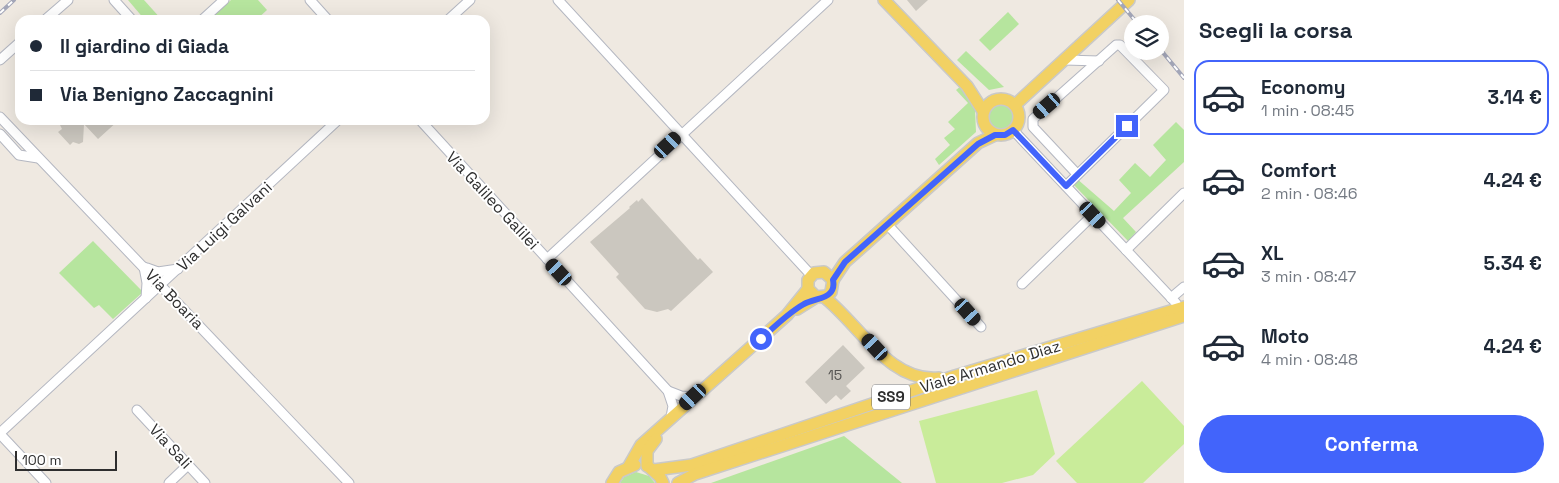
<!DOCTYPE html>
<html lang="it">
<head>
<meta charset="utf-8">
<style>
	:root { --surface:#fff; --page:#f2f2f3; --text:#1f2937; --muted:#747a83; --line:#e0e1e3; --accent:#4264fb }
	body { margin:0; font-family:"Space Grotesk",sans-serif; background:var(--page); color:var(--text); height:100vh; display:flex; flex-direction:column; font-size:19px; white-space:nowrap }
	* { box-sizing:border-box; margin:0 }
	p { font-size:16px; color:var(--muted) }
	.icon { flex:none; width:28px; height:28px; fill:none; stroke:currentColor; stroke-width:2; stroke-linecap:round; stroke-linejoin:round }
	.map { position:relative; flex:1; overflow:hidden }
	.drawer { display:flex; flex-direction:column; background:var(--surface); width:375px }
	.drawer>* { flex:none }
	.guide { position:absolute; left:15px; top:15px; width:475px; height:110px; border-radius:15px; box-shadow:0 5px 20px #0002; display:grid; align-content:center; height:110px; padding:0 15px; background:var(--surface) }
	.controls { position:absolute; left:1124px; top:15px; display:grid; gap:10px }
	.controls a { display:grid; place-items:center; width:45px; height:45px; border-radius:50%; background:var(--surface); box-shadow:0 5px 20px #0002; font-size:25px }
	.scale { position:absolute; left:15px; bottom:12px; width:102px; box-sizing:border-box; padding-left:5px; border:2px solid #2e2e2e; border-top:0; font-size:14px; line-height:18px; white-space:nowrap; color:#2e2e2e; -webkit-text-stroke:4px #fff; paint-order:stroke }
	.end { position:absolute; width:22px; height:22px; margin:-11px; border:6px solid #4264fb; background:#fff; box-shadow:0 0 0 2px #fff }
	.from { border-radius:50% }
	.car { position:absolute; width:15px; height:30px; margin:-15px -8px; border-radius:6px; box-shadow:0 0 4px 1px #0007; background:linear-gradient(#222 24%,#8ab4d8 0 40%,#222 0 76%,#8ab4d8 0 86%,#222 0) }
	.guide b { display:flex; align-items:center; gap:18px; height:48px; font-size:19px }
	.guide b+b { border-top:1px solid var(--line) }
	.guide i { width:12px; height:12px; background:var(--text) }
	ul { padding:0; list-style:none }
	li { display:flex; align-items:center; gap:15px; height:75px; margin:0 10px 8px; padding:0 5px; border:2px solid transparent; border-radius:15px }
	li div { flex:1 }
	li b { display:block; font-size:19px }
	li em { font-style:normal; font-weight:600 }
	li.active { border-color:var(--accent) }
	li>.icon { width:45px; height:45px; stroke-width:1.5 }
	h2 { padding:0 15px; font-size:22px; line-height:60px }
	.button { display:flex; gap:10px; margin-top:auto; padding:10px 15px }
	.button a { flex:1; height:58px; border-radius:30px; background:var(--accent); color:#fff; font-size:20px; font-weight:600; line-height:58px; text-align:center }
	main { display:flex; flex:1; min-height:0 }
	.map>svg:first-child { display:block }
	.green { fill:#b6e59e }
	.pitch { fill:#c9ec9a }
	.building { fill:#cbc7bf }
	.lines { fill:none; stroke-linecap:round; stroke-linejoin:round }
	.minor-casing { stroke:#b4b7c1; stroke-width:11 }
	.major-casing { stroke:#c9c9c9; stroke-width:14 }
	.minor { stroke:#fff; stroke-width:9 }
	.major { stroke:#f2d163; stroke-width:11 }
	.rail-casing { stroke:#a3a6b8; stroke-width:4 }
	.rail { stroke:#fff; stroke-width:2; stroke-dasharray:5.5; stroke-linecap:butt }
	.route { stroke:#4264fb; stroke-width:6 }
	.labels { text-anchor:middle; stroke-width:4; stroke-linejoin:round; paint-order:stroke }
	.number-label { font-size:14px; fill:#555452 }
	.shield { fill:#fff; stroke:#6d6d6d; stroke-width:1 }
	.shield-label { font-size:15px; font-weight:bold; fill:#2e2e2e }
	.street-label { font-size:16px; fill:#2e2e2e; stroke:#fff }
</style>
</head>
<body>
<main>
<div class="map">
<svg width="1184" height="483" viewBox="0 0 1184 483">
	<rect width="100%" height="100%" fill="#efe9e1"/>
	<g class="green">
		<path d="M 128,0 L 144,0 L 162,20 L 145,20 Z"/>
		<path d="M 231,0 L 258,0 L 267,10 L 256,20 L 209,20 Z"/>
		<path d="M 1008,12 L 1019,24 L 990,51 L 979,40 Z"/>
		<path d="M 966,51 L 1004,87 L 989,90 L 957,60 Z"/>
		<path d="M 961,86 L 975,109 L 976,132 L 939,165 L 935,159 L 950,145 L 944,138 L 955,129 L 948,122 L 968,103 L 956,90 Z"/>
		<circle cx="1000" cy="117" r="13"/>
		<path d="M 1176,122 L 1184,130 L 1184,162 L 1123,218 L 1136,232 L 1128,241 L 1072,183 L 1076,178 L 1114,211 L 1131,193 L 1119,180 L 1135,163 L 1150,177 L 1166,160 L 1153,145 Z"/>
		<path d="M 93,241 L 143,292 L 113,319 L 99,305 L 94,308 L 59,273 Z"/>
		<path d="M 844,436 L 902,483 L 711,483 Z"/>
		<path d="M 636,472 L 649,476 L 655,483 L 620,483 L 624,477 Z"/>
	</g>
	<g class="pitch">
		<path d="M 1142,381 L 1184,426 L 1184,444 L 1143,483 L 1077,483 L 1056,461 Z"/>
		<path d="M 1037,390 L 1055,454 L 1033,475 L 1002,483 L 936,483 L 919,421 Z"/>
	</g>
	<g class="building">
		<path d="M 907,0 L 928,0 L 916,11 Z"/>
		<path d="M 63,120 L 71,120 L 74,123 L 77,120 L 119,120 L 98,139 L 84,124 L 83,142 L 79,144 L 73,142 L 70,145 L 58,132 L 62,129 L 60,125 Z"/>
		<path d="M 642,198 L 698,260 L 700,258 L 713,272 L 671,311 L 668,309 L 657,312 L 645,309 L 616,277 L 619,274 L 590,242 L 630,208 L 629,207 L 637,200 L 638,202 Z"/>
		<path d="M 843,345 L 865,368 L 846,386 L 851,391 L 841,400 L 836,395 L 826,404 L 805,382 Z"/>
	</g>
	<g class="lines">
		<defs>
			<g id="minor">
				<path d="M 114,0 L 132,20"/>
				<path d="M 310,0 L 328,20"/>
				<path d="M 558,0 L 811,275"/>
				<path d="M 45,20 L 68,0"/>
				<path d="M 202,20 L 224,0"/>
				<path d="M 448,20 L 470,0"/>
				<path d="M 0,60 L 20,42"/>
				<path d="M 1065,60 L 1099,61"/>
				<path d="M 0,117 L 349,483"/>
				<path d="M 420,120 L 668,391 L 673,406 L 671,417"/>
				<path d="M 1013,130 L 1176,303"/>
				<path d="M 0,134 L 19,155 L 38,158"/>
				<path d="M 1066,186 L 1164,90 L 1120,45 L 1116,45 L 1033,119 L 1033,127 L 1077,174"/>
				<path d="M 887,224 L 981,327"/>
				<path d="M 1126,250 L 1184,193"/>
				<path d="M 547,259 L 828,0"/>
				<path d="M 144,267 L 147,283 L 146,298"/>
				<path d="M 147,268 L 158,272 L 178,269"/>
				<path d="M 1022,284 L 1093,215"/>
				<path d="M 1171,298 L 1184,287"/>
				<path d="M 668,391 L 681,396 L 693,397"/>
				<path d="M 137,410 L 205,483"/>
				<path d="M 0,433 L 338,120"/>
				<path d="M 0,434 L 46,483"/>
				<path d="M 169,483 L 188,465"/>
			</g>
			<g id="major">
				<path d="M 884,0 L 967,86 L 983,111"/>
				<circle cx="1001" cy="117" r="18"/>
				<path d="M 1015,105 L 1129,0"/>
				<path d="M 833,280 L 845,262 L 862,247 L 978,143 L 995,135"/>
				<path d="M 824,297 C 860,325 889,383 939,378"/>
				<path d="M 797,309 L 816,297 L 827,296 L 831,292 L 833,280 L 824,272 L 814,273 L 808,280 L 808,289 L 816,297"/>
				<path d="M 629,466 L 641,445 L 787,315 L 808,289"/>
				<path d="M 647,466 L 647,451 L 656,439"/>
				<path d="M 650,468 L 660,477 L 663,483"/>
				<path d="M 654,470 L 692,465 L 955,376 L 1184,307"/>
				<path d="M 612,483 L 619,472 L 635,465"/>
				<path d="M 678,483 L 695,474 L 1184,316"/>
			</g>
		</defs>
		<use href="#minor" class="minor-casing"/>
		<use href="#major" class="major-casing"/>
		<use href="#minor" class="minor"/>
		<use href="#major" class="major"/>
		<defs>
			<g id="rail">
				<path d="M 1118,0 L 1138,24"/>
				<path d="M 0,13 L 14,0"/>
				<path d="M 1160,49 L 1184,78"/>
			</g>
		</defs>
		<use href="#rail" class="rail-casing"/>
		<use href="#rail" class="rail"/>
	</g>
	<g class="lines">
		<path class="route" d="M 761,339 C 774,327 788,313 804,304 C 812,300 826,298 829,294 C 834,290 834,285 833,280 L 845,262 L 978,144 L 995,135 L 1005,135 L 1013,130 L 1066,186 L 1127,126"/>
	</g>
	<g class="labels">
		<g class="number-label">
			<text x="835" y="380">15</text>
		</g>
		<rect class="shield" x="872" y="384.5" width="38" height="25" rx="4"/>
		<g class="shield-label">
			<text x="891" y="402">SS9</text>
		</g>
		<g class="street-label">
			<text transform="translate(493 200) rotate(47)" y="6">Via Galileo Galilei</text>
			<text transform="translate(224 226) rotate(-43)" y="6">Via Luigi Galvani</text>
			<text transform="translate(175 299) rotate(46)" y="6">Via Boaria</text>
			<text transform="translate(990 366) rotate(-17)" y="6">Viale Armando Diaz</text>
			<text transform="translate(171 446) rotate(47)" y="6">Via Sali</text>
		</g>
	</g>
</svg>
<div class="controls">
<a><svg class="icon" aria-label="layers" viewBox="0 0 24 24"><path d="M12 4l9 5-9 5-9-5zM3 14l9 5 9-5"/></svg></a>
</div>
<div class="scale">100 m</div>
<i class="end from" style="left:761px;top:339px"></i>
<i class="end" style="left:1127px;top:126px"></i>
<i class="car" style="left:1047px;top:106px;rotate:229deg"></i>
<i class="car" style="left:668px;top:145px;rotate:47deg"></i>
<i class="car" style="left:1093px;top:215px;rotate:137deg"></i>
<i class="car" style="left:559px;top:272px;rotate:317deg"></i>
<i class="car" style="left:968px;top:312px;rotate:138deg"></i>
<i class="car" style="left:875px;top:347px;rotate:317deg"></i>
<i class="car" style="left:693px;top:397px;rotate:227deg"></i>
<div class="guide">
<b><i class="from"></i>Il giardino di Giada</b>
<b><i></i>Via Benigno Zaccagnini</b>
</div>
</div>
<section class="drawer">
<h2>Scegli la corsa</h2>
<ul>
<li class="active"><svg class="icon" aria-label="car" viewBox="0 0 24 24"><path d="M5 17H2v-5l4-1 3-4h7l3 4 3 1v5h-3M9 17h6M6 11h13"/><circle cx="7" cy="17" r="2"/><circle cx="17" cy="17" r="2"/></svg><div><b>Economy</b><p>1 min · 08:45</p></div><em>3.14 €</em></li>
<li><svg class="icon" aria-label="car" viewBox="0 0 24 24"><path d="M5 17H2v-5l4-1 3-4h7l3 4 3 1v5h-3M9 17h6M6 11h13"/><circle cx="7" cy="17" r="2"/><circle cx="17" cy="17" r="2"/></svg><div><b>Comfort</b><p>2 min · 08:46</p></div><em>4.24 €</em></li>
<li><svg class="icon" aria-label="car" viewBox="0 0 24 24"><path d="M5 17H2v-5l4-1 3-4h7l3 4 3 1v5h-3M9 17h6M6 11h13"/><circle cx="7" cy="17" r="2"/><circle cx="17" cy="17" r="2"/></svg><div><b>XL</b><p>3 min · 08:47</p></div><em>5.34 €</em></li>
<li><svg class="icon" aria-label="car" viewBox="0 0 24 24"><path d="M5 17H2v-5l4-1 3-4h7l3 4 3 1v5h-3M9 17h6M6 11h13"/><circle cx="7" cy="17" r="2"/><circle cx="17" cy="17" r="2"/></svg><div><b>Moto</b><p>4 min · 08:48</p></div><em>4.24 €</em></li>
</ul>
<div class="button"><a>Conferma</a></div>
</section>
</main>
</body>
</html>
